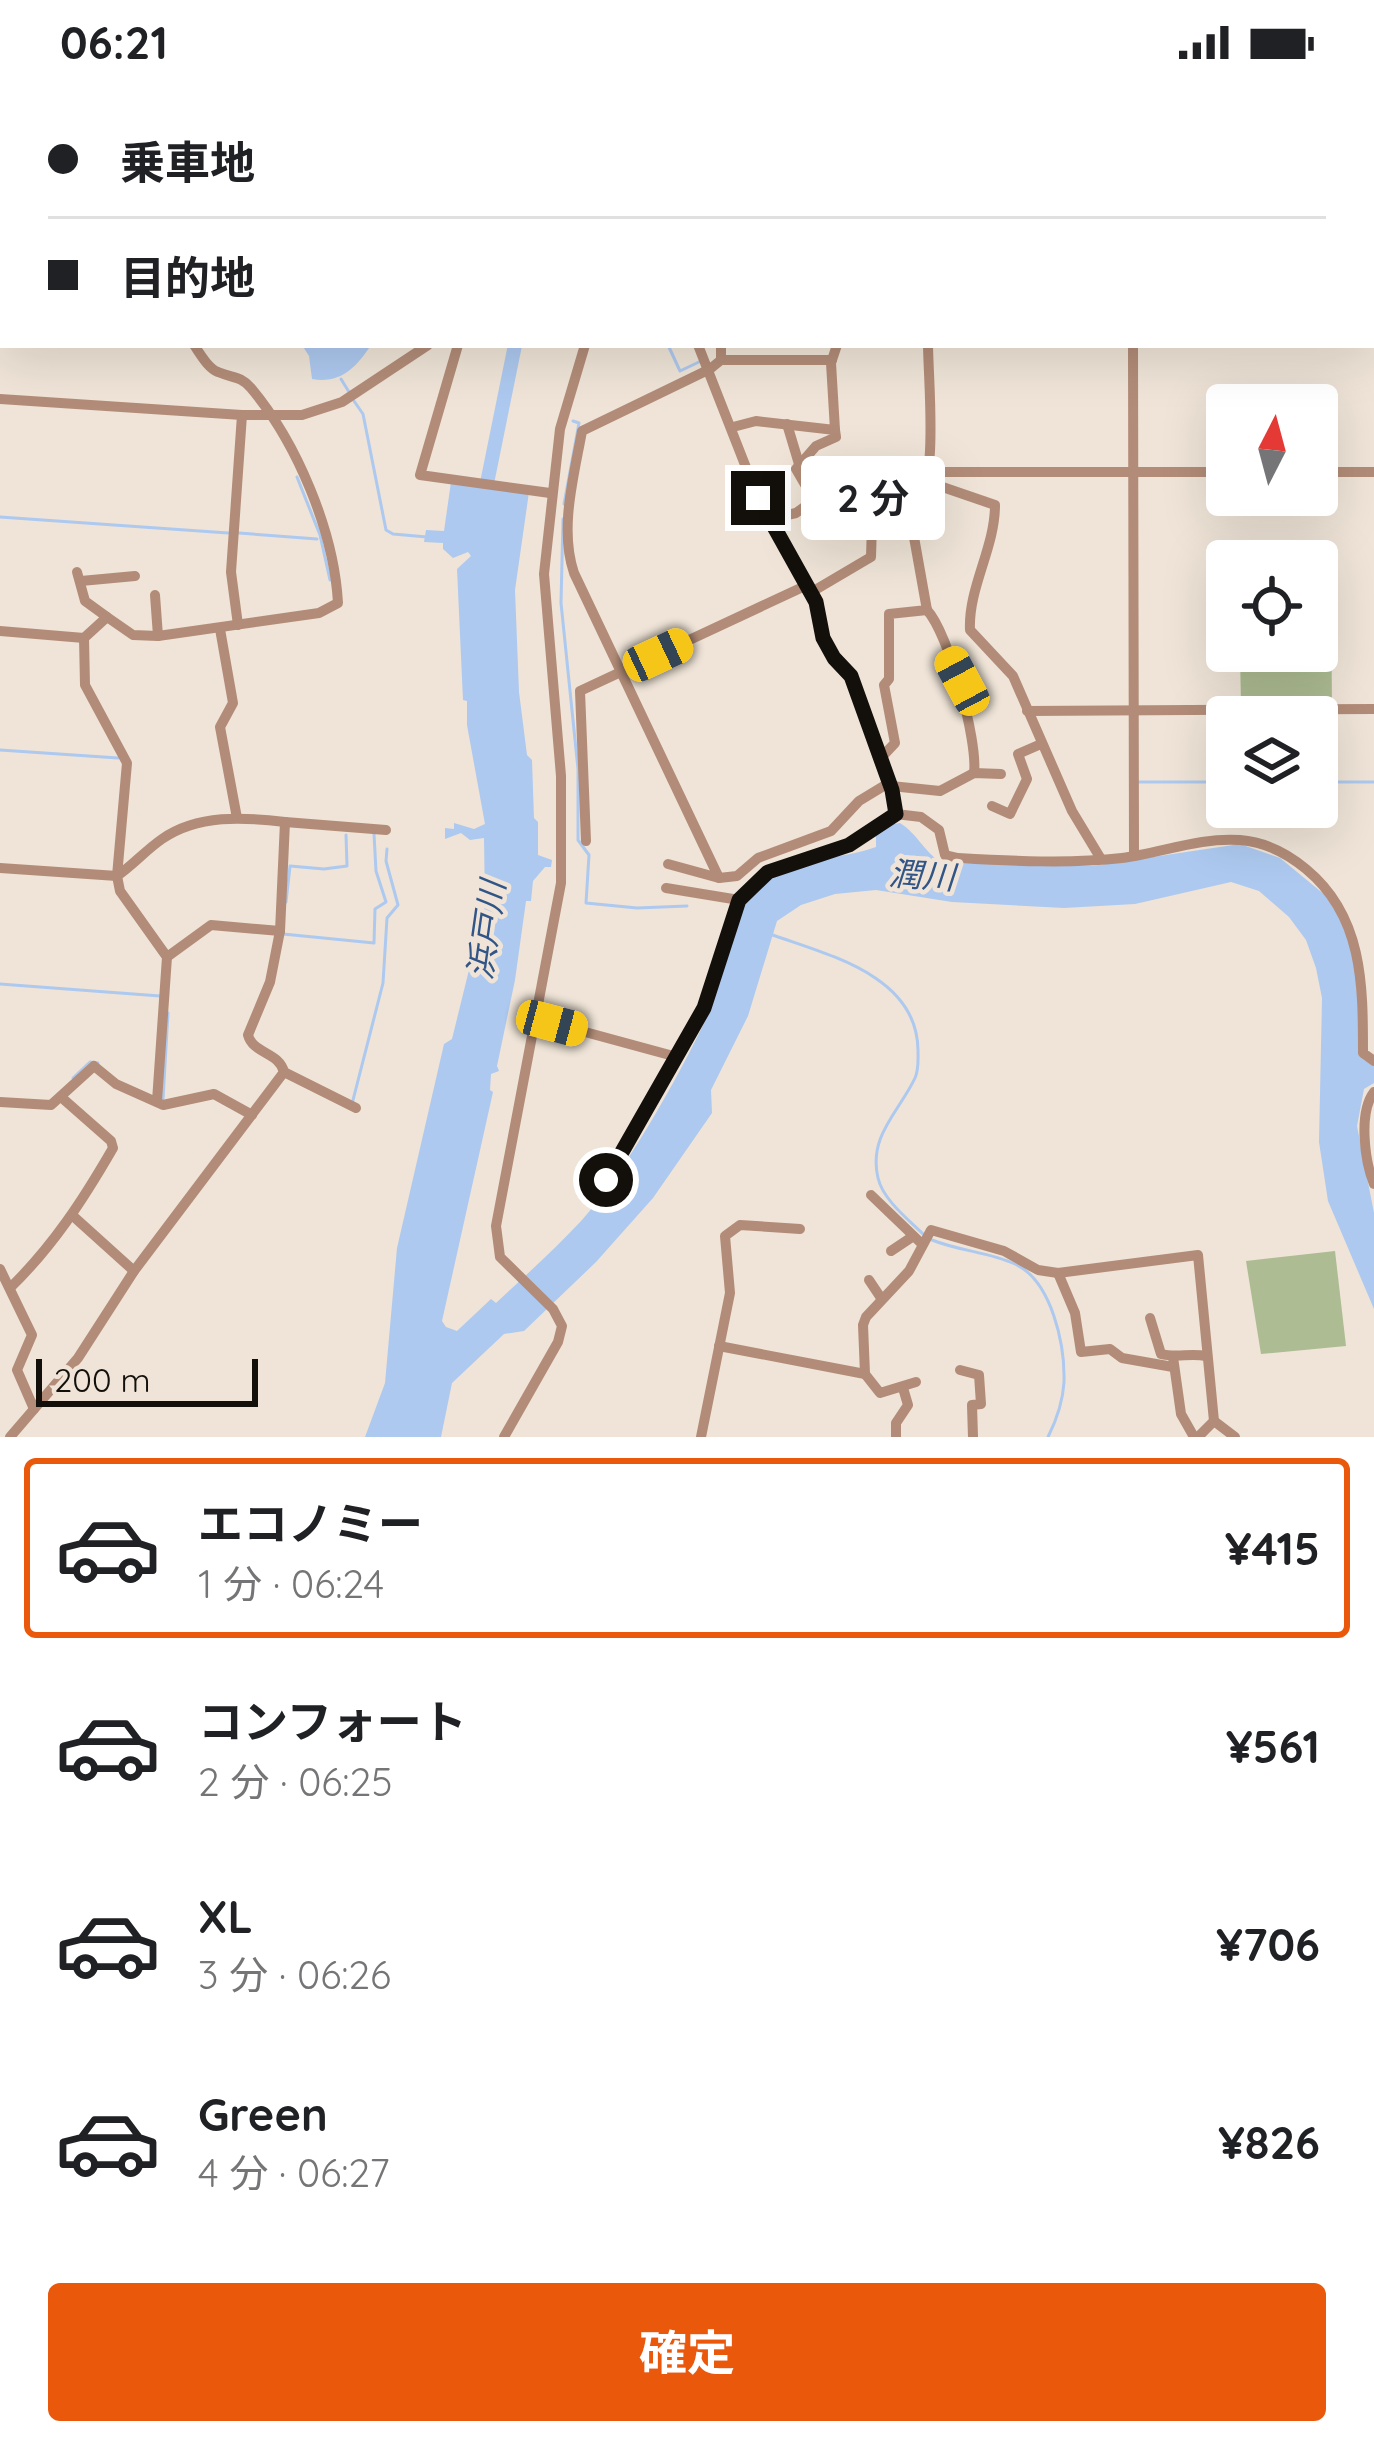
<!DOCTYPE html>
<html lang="ja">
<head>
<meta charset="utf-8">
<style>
	:root { --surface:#fff; --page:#f2f2f2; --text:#202124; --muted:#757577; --line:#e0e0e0; --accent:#ea580c }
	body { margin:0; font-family:Quicksand,"Noto Sans JP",sans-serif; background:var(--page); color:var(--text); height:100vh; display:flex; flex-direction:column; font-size:45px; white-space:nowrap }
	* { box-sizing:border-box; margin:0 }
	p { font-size:39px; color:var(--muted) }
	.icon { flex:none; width:66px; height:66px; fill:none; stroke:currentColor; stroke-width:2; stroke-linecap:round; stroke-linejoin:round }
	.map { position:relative; height:1353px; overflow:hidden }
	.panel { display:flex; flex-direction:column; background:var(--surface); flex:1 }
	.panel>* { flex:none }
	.hud { position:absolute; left:0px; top:0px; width:1374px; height:264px; box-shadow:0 12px 48px #0002; display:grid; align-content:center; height:264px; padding:0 48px; background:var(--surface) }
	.needle { width:78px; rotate:6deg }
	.controls { position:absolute; left:1206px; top:300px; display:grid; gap:24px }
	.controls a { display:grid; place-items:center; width:132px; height:132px; border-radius:12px; background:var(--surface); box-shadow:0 12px 48px #0002; font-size:60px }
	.scale { position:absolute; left:36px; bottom:30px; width:222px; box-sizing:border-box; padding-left:12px; border:6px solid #13100c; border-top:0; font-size:33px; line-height:42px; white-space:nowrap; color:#13100c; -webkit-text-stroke:9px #efe4d7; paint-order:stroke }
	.end { position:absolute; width:54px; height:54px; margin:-27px; border:15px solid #13100c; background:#fff; box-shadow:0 0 0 6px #fff }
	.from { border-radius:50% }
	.bubble { position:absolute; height:84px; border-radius:12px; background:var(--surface); box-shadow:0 12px 48px #0002; font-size:39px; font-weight:700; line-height:84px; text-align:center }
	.car { position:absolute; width:36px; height:72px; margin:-36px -18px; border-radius:15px; box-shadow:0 0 9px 3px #0007; background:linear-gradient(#f5c518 24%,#345 0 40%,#f5c518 0 76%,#345 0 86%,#f5c518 0) }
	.hud b { display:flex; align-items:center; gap:42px; height:114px; font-size:45px }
	.hud b+b { border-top:3px solid var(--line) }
	.hud i { width:30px; height:30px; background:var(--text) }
	ul { padding:21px 0 0; list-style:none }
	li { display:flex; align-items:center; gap:36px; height:180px; margin:0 24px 18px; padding:0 24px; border:6px solid transparent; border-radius:12px }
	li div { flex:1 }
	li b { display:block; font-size:45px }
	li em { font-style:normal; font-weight:700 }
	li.on { border-color:var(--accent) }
	li>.icon { width:108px; height:108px; stroke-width:1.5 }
	.button { display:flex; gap:24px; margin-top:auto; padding:24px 48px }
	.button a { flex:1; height:138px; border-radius:12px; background:var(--accent); color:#fff; font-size:48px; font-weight:700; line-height:138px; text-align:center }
	.status { display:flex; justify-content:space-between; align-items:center; height:84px; padding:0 60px; background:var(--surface); direction:ltr }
	.status svg { height:33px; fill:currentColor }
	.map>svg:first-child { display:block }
	.green { fill:#adbc92 }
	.water { fill:#adc9ef }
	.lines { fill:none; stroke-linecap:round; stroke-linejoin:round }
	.stream { stroke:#adc9ef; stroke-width:3 }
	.river { stroke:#adc9ef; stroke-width:14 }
	.minor { stroke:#b28c78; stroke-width:10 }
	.route { stroke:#13100c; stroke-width:15 }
	.labels { text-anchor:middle; stroke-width:9; stroke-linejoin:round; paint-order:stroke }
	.water-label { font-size:33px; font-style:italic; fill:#305586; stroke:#efe4d7 }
</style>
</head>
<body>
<div class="status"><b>06:21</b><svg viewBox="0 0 49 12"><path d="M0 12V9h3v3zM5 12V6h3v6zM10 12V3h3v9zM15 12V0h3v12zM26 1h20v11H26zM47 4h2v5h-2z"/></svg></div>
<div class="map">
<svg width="1374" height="1353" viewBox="0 0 1374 1353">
	<rect width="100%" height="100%" fill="#efe4d7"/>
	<g class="green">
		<path d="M 1317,513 L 1331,513 L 1332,623 L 1241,623 L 1240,567 L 1317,567 Z"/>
		<path d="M 1335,1167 L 1346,1262 L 1261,1270 L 1246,1177 Z"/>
	</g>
	<g class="water">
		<path d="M 302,261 L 371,261 C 356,284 340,300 312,295 L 309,272 Z"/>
		<path d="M 451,398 L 529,408 L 515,506 L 519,608 L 527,671 L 532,676 L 534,734 L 538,738 L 538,771 L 552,776 L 551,783 L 545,783 L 533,797 L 531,817 L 526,817 L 515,896 L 497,982 L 499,987 L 491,990 L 490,1006 L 493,1008 L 442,1237 L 446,1243 L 457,1247 L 491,1215 L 496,1219 C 525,1192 555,1165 582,1136 C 626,1087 678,994 707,933 C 727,890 724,831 763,799 C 795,773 840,776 876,763 L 876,743 L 900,739 C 918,750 925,770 943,779 L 1092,782 L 1240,760 L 1280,774 L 1325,811 L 1338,831 L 1356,876 L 1360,970 L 1364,976 L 1374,979 L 1374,999 L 1364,1005 L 1357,1042 L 1374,1129 L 1374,1225 L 1328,1117 L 1319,1058 L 1322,914 L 1316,884 L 1306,856 L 1289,833 L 1259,807 L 1231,798 L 1135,820 L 1064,824 L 952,818 L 876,806 L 835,810 L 801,821 L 777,837 L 748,932 L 711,1006 L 712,1029 L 653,1114 L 596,1178 L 524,1247 L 504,1250 L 452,1299 L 441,1353 L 365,1353 L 385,1299 L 397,1164 L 444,960 L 452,955 L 485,821 L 484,754 L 470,756 L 461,749 L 445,755 L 445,744 L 454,745 L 454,739 L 474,745 L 485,740 L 467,641 L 467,617 L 463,616 L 457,485 L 471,472 L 468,468 L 453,474 L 443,465 L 443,459 L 424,458 L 426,446 L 444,447 Z"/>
	</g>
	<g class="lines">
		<g class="stream">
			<path d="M 765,3 L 769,0"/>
			<path d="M 0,195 L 3,196"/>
			<path d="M 668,261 L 680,287 L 701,277"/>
			<path d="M 341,295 L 349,308"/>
			<path d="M 354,317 L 363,330 L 386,446 L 393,450 L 427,453"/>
			<path d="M 297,393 L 320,451 L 330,496"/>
			<path d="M 564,420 L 579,339 L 573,337"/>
			<path d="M 0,433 L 228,449"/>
			<path d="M 563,435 L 561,519 L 578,685 L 578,756 L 589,771 L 586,819 L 637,824 L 687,822"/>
			<path d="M 239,449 L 317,455"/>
			<path d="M 0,666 L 118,674"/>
			<path d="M 1136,698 L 1227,698"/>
			<path d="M 1317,698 L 1374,698"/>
			<path d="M 286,818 L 290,782 L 324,785 L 347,782 L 346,751"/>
			<path d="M 283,850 L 374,859 L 375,825 L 386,818 L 376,787 L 374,750"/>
			<path d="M 770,850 C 828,871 917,891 918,966 C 918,976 919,985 915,994 C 899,1028 868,1052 878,1094 C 883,1116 909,1136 924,1151"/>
			<path d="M 0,900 L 160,912"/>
			<path d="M 73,994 L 90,978 L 98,979"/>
			<path d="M 163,1015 L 168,929"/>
			<path d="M 352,1020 L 383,899 L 387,834 L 398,821 L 386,777 L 387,765"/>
			<path d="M 932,1156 C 959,1167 989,1168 1015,1180 C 1052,1197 1065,1261 1064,1298 C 1063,1316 1056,1337 1048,1353"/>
		</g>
		<g class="river">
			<path d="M 630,3 L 633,0"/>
			<path d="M 485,409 L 515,261"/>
		</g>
		<g class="minor">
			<path d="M 288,0 L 296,3"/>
			<path d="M 328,0 L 331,3"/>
			<path d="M 496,0 L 499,3"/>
			<path d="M 581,3 L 583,0"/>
			<path d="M 741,3 L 744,0"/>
			<path d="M 926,3 L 926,0"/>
			<path d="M 1125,3 L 1125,0"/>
			<path d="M 0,100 L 3,102"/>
			<path d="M 0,121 L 3,123"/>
			<path d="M 1371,150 L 1374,150"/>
			<path d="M 458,261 L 420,391 L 550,409"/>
			<path d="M 698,261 L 758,414 L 816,518 L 823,554 L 834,574 L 851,592 L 892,706 L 896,730"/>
			<path d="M 721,261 L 721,276 L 710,285 L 582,347 C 574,392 559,445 574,489 L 719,794 L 737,792 L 758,774 L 831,747 L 859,717 L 887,700"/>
			<path d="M 1133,261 L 1134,772"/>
			<path d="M 721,276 L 832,276"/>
			<path d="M 0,315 L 242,331 L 302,331 L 342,318 L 428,261"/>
			<path d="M 787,340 L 799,380"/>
			<path d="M 733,343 L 756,337 L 835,346 L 831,279 L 837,261"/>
			<path d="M 925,388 L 1227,388"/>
			<path d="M 1317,388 L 1374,388"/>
			<path d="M 928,398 L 995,421 C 995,464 968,504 970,546 L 1013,592 L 1072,727 L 1101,775"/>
			<path d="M 769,435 L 796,429 L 814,416 L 796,385 L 816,362 L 836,353 L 835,346"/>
			<path d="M 77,488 L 85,517 L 107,533"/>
			<path d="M 81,497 L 135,492"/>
			<path d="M 810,509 L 871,473 L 872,440 L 912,442 C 939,395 929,315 928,261"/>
			<path d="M 155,511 L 158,552"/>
			<path d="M 927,526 C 949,550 978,657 974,689"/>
			<path d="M 238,541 L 231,488 L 242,331"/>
			<path d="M 220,545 L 233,619 L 220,643 L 237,734"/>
			<path d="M 0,547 L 84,554"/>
			<path d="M 1027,627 L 1374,625"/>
			<path d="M 879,676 L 895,659 L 884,601 L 889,595 L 889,530 L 927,526 L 912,442"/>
			<path d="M 891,702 L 940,707 L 974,689 L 1001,690"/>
			<path d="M 992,722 L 1010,730 L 1027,695 L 1018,670 L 1041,660"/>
			<path d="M 285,738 L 386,746"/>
			<path d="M 586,757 L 580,607 L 805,502"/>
			<path d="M 668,780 L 719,794"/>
			<path d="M 0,784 L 117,792 C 133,781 146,766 162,755 C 198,730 244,733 285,738 L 280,847 L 270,898 L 248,951 C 253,970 279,968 284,988 L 134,1187 L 78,1274 L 10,1353"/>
			<path d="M 666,804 L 739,816"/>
			<path d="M 167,873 L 211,841 L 280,847"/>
			<path d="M 552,939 L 677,973 L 704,924 L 739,816 L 768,788 L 849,761 L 896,730 L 921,733 L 939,746 L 945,771 L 958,774 C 1012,777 1069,780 1122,774 C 1161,769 1200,753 1240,756 C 1265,758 1287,769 1306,785 C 1363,832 1363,900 1363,969 L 1374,977"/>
			<path d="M 284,988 L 356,1024"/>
			<path d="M 1374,1008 C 1358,1029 1365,1078 1374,1100"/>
			<path d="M 157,1017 L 167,873 L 120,807 L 117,792 L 127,679 L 85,601 L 84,554 L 107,533 L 133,551 L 158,552 L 319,529 L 338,519 C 334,447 297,359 251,304 C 241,292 232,294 218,288 C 208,284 201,271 194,261"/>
			<path d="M 0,1018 L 51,1021 L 94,982 L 116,1000 L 163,1021 L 214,1010 L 252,1031"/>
			<path d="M 606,1096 L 677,973"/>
			<path d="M 871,1111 L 922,1160"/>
			<path d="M 73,1132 L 134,1187"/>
			<path d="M 891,1167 L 912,1153"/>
			<path d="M 0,1185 L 32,1251 L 17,1286 L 34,1325"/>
			<path d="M 1058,1189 L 1075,1229 L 1081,1268 L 1110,1265 L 1122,1274 L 1173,1283"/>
			<path d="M 869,1196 L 881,1214"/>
			<path d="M 10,1204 C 53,1162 83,1116 113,1064 L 111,1057 L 61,1013"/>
			<path d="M 1150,1234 L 1161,1270 C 1176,1274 1190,1269 1206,1272"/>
			<path d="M 719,1262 L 865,1290 L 863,1241 L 866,1233 L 909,1187 L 931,1146 L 1004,1167 L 1038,1186 L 1058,1189 L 1198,1171 L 1214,1337 L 1198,1353"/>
			<path d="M 1173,1273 L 1181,1330 L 1194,1353"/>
			<path d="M 960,1286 L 979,1291 L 981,1320 L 972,1321 L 973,1353"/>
			<path d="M 865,1290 L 880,1309 L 916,1298"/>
			<path d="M 1214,1337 L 1235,1353"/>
			<path d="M 504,1353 L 558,1258 L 562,1242 L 553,1225 L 500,1173 L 496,1142 L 561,799 L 561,692 L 544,490 L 560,345 L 585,261"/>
			<path d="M 701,1353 L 730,1209 L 725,1152 L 740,1141 L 800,1145"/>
			<path d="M 896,1353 L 896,1339 L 908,1321 L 903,1304"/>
		</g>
	</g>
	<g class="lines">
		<path class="route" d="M 606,1096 L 704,924 L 739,816 L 768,788 L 849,761 L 896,730 L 892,706 L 851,592 L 834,574 L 823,554 L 816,518 L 758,414"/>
	</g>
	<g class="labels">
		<g class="water-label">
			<text transform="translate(922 791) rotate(4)" y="12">潤川</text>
			<text transform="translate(486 846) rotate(-82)" y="12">浜戸川</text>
		</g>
	</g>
</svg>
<div class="controls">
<a><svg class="needle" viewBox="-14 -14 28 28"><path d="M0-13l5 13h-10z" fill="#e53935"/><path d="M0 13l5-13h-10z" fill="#757577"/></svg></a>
<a><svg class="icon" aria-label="locate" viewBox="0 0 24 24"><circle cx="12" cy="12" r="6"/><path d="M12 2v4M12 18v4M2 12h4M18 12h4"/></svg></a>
<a><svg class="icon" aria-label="layers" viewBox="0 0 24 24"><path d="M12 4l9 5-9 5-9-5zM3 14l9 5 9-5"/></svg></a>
</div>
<div class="scale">200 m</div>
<i class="end from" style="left:606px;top:1096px"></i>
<i class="end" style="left:758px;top:414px"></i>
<div class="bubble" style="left:801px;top:372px;width:144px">2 分</div>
<i class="car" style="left:658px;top:571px;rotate:65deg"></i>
<i class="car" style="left:962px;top:597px;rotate:332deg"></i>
<i class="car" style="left:552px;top:939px;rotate:105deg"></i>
<div class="hud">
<b><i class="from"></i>乗車地</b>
<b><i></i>目的地</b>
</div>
</div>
<section class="panel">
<ul>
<li class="on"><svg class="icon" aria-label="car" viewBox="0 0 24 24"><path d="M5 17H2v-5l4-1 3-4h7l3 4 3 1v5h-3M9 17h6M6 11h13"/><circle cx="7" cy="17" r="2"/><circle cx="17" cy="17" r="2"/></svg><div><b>エコノミー</b><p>1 分 · 06:24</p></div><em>¥415</em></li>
<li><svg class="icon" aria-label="car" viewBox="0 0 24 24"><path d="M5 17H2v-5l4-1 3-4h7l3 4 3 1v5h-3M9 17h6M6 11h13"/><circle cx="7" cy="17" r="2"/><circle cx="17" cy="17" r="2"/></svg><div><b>コンフォート</b><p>2 分 · 06:25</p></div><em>¥561</em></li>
<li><svg class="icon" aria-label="car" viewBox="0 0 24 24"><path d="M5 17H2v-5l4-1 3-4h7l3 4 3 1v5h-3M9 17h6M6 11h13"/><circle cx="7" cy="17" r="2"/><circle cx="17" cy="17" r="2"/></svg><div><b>XL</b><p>3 分 · 06:26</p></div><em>¥706</em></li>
<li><svg class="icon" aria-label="car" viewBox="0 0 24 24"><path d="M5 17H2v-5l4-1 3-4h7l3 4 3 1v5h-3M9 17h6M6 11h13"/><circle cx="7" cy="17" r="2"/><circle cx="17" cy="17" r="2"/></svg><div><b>Green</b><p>4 分 · 06:27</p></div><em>¥826</em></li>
</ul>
<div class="button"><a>確定</a></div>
</section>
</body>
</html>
